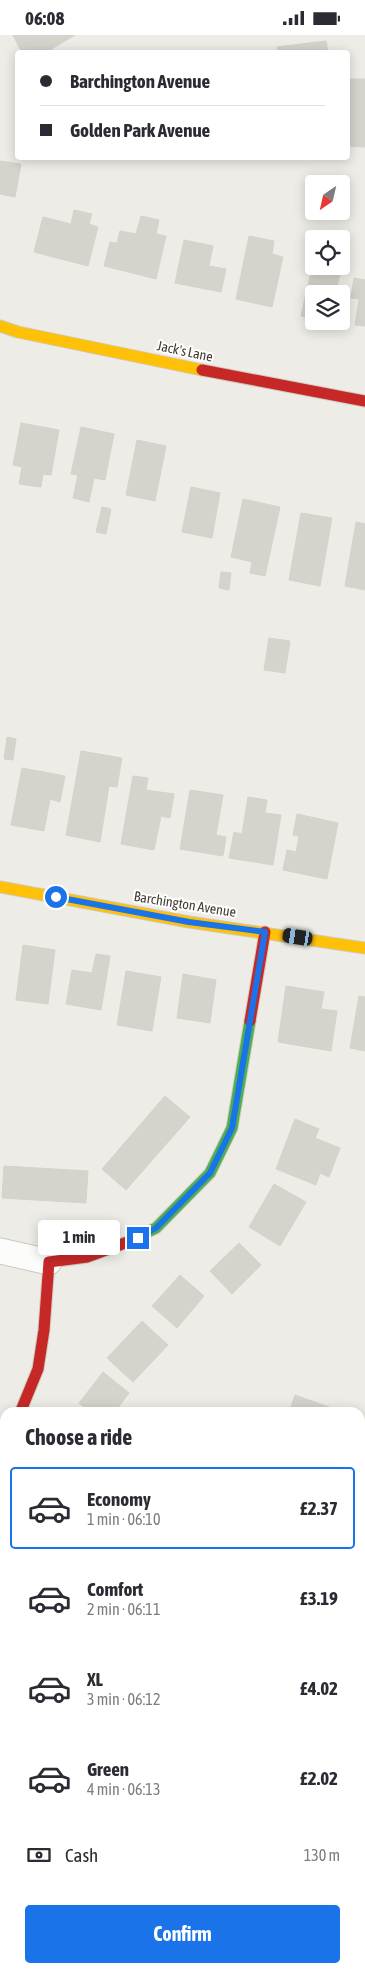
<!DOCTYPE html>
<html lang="en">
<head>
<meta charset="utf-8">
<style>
	:root { --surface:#fff; --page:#f7f7f7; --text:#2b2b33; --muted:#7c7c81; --line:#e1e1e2; --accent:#1a73e8 }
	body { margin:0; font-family:"Asap Condensed",sans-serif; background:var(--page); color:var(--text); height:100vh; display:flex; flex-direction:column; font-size:19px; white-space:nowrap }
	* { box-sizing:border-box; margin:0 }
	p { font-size:16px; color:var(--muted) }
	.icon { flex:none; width:28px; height:28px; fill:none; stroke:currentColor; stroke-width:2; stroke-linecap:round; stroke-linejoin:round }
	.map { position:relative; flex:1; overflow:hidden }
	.drawer { position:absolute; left:0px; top:1372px; width:365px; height:566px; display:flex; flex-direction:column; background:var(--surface); border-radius:15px 15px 0 0; box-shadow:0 2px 12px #0003 }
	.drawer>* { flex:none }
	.hud { position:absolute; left:15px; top:15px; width:335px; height:110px; border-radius:5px; box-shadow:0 2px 12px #0003; display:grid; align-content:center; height:110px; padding:0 25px; background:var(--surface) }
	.needle { width:32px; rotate:214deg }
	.fabs { position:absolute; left:305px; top:140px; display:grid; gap:10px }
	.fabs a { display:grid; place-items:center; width:45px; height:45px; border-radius:5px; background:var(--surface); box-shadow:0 2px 12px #0003; font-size:25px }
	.end { position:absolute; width:22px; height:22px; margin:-11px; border:6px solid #1a73e8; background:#fff; box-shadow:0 0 0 2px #fff }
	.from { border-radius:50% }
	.bubble { position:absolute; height:35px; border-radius:5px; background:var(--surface); box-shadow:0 2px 12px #0003; font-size:16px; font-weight:700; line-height:35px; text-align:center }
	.car { position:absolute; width:15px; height:30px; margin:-15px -8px; border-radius:6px; box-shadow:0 0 4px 1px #0007; background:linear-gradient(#222 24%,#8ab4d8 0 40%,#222 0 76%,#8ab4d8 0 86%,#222 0) }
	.hud b { display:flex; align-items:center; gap:18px; height:48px; font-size:19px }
	.hud b+b { border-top:1px solid var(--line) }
	.hud i { width:12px; height:12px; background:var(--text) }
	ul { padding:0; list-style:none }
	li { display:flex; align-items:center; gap:15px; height:82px; margin:0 10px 8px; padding:0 15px; border:2px solid transparent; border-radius:5px }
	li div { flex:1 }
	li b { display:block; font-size:19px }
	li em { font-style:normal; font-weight:700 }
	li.current { border-color:var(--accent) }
	li>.icon { width:45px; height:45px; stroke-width:1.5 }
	h2 { padding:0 25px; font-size:22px; line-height:60px }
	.pay { display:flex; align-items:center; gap:12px; height:55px; padding:0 25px; font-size:19px }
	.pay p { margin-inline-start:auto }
	.primary-button { display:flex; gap:10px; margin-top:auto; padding:10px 25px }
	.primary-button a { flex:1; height:58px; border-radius:5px; background:var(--accent); color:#fff; font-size:20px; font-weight:700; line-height:58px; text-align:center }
	.status { display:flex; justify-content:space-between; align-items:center; height:35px; padding:0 25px; background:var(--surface); direction:ltr }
	.status svg { height:14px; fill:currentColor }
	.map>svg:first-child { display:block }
	.building { fill:#d6d3cd; stroke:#d6d2cb }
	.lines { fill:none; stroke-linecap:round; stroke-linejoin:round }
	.street-casing { stroke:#cbc8c2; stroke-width:27 }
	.fast-casing { stroke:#cfcabe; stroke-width:13 }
	.slow-casing { stroke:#cfcabe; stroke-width:13 }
	.jam-casing { stroke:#cfcabe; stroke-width:13 }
	.street { stroke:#fcfcfb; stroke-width:25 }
	.fast { stroke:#4caf50; stroke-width:11 }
	.slow { stroke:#ffc107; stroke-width:11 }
	.jam { stroke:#c62828; stroke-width:11 }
	.route { stroke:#1a73e8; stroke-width:6 }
	.labels { text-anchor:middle; stroke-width:4; stroke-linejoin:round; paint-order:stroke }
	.street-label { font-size:14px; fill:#443c32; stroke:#fff }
</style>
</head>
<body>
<div class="status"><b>06:08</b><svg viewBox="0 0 49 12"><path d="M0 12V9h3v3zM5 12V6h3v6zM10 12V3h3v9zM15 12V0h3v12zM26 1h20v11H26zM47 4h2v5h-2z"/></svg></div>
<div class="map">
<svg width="365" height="1938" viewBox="0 0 365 1938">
	<rect width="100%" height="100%" fill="#eeece6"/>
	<g class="building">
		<path d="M 13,0 L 75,0 L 45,18 L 22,18 Z"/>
		<path d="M 326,6 L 328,18 L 278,18 L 277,12 Z"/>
		<path d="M 348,44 L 365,44 L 365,112 L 348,111 Z"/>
		<path d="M 0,126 L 21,129 L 15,162 L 0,159 Z"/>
		<path d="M 74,175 L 92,179 L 89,189 L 98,192 L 88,231 L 34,217 L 43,182 L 71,189 Z"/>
		<path d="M 141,181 L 159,185 L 156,199 L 166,201 L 156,244 L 104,231 L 110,207 L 117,208 L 120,196 L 136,199 Z"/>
		<path d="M 249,201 L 274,206 L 272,219 L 283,222 L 272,272 L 236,264 Z"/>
		<path d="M 184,205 L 213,211 L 209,231 L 226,234 L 221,257 L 175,248 Z"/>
		<path d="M 314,224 L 314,231 L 342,231 L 335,259 L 314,259 L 314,284 L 301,281 Z"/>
		<path d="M 354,243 L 365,245 L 365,291 L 355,290 L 359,264 L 351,263 Z"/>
		<path d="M 21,388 L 59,395 L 51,440 L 43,439 L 41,452 L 19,449 L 22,432 L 13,430 Z"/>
		<path d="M 81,392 L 114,399 L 105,445 L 94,443 L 89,467 L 73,463 L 78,440 L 71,439 Z"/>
		<path d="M 137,405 L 166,411 L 155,466 L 126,460 Z"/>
		<path d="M 191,452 L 220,458 L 212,503 L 182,497 Z"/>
		<path d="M 243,464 L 280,472 L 265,541 L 250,538 L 252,527 L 231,522 Z"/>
		<path d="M 102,472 L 111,474 L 106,499 L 96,497 Z"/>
		<path d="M 301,478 L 332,483 L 320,551 L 289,545 Z"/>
		<path d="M 356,487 L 365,489 L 365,555 L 345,551 Z"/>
		<path d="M 221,537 L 231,538 L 229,555 L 219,553 Z"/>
		<path d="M 269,603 L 290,606 L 285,638 L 264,635 Z"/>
		<path d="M 7,702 L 16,704 L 13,725 L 4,724 Z"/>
		<path d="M 81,716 L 122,723 L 117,752 L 109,751 L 100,807 L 66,800 Z"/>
		<path d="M 22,733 L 65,741 L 60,767 L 50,764 L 44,796 L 11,790 Z"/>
		<path d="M 133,741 L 148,743 L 146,755 L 174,759 L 170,783 L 161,781 L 154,815 L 121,809 Z"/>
		<path d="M 190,755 L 223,760 L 216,800 L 226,802 L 223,821 L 180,814 Z"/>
		<path d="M 248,762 L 267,765 L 265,778 L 281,780 L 273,830 L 229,823 L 234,797 L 242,799 Z"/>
		<path d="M 297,779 L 338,788 L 327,844 L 283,835 L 287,815 L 296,817 L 299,801 L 293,800 Z"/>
		<path d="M 23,910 L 55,915 L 48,969 L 16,965 Z"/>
		<path d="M 96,919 L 110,921 L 101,975 L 66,969 L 72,935 L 92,938 Z"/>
		<path d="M 126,936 L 161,942 L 152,996 L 117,990 Z"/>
		<path d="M 183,939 L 216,945 L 210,988 L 177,983 Z"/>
		<path d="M 286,951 L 324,957 L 321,974 L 337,976 L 331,1016 L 278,1007 Z"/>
		<path d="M 359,961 L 365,962 L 365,1016 L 350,1013 Z"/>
		<path d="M 165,1061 L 190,1082 L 126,1155 L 102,1134 Z"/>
		<path d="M 295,1084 L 319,1094 L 315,1103 L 340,1113 L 329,1142 L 320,1138 L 316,1150 L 276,1134 Z"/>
		<path d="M 4,1131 L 88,1136 L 86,1168 L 2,1163 Z"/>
		<path d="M 274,1149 L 306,1167 L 280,1211 L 249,1192 Z"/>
		<path d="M 239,1208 L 261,1230 L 232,1259 L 210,1236 Z"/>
		<path d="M 180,1240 L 204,1261 L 177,1293 L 152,1271 Z"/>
		<path d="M 142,1286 L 168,1310 L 133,1347 L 107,1323 Z"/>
		<path d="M 103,1337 L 129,1358 L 114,1378 L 91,1378 L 79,1368 Z"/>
		<path d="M 295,1360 L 346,1378 L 289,1378 Z"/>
		<path d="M 365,1427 L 365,1461 L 360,1460 L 360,1441 Z"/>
		<path d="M 365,1589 L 365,1623 L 360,1623 L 360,1590 Z"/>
		<path d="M 5,1634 L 5,1658 L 0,1656 L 0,1644 Z"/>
		<path d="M 360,1693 L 365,1704 L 365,1716 L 360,1718 Z"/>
		<path d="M 360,1835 L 365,1835 L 365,1872 L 360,1873 Z"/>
		<path d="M 5,1902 L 5,1934 L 15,1934 L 0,1938 L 0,1904 Z"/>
		<path d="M 182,1934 L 203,1934 L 204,1938 L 183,1938 Z"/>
	</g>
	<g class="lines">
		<defs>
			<g id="street">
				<path d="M 0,1216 L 49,1227"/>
				<path d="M 0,1425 L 5,1413"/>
				<path d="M 360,1542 L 365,1541"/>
				<path d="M 360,1777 L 365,1776"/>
			</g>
			<path id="fast" d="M 125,1208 L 156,1193 L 210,1138 L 232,1093 L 250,986"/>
			<g id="slow">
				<path d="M 0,291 L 18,297 L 202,335"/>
				<path d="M 0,852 L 189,887 L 365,913"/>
			</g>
			<g id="jam">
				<path d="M 202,335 L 365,366"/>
				<path d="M 250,986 L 265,897"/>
				<path d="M 20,1378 L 38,1334 L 44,1295 L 49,1227 L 87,1222 L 125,1208"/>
			</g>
		</defs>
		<use href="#street" class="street-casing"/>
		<use href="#fast" class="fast-casing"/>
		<use href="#slow" class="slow-casing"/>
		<use href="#jam" class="jam-casing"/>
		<use href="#street" class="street"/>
		<use href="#fast" class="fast"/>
		<use href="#slow" class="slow"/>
		<use href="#jam" class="jam"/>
	</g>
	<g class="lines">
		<path class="route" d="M 56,862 L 189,887 L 265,897 L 232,1093 L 210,1138 L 156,1193 L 138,1203"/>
	</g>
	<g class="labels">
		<g class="street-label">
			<text transform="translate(185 316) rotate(12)" y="5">Jack's Lane</text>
			<text transform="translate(185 869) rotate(9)" y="5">Barchington Avenue</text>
		</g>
	</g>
</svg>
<div class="fabs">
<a><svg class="needle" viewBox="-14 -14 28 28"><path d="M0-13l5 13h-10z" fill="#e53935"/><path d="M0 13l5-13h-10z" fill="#7c7c81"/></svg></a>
<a><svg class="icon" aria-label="locate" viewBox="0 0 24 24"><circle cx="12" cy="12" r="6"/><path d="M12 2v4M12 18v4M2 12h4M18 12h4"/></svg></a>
<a><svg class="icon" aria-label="layers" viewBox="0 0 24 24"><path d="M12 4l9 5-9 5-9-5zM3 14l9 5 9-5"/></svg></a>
</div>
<i class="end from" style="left:56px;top:862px"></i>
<i class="end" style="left:138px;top:1203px"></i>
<div class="bubble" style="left:38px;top:1185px;width:82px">1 min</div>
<i class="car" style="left:298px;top:902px;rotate:279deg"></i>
<div class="hud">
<b><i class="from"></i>Barchington Avenue</b>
<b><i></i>Golden Park Avenue</b>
</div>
<section class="drawer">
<h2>Choose a ride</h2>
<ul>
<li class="current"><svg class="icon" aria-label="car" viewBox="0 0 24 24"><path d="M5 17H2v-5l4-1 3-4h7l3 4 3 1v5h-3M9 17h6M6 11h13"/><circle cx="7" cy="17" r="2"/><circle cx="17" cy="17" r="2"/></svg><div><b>Economy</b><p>1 min · 06:10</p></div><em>£2.37</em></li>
<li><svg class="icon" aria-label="car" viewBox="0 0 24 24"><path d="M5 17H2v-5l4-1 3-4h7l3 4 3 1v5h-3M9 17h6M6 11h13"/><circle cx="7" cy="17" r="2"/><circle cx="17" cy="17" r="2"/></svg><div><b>Comfort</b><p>2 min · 06:11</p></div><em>£3.19</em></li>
<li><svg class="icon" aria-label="car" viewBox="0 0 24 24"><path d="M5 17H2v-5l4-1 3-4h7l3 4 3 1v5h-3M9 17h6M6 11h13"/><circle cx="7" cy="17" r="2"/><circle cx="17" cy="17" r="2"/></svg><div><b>XL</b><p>3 min · 06:12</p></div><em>£4.02</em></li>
<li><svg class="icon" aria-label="car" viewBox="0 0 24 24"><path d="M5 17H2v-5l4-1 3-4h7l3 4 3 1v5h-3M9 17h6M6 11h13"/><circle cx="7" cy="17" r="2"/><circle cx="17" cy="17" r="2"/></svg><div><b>Green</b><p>4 min · 06:13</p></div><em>£2.02</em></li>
</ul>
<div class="pay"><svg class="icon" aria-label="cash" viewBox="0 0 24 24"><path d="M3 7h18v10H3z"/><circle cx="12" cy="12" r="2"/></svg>Cash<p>130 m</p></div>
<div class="primary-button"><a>Confirm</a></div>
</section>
</div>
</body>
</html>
